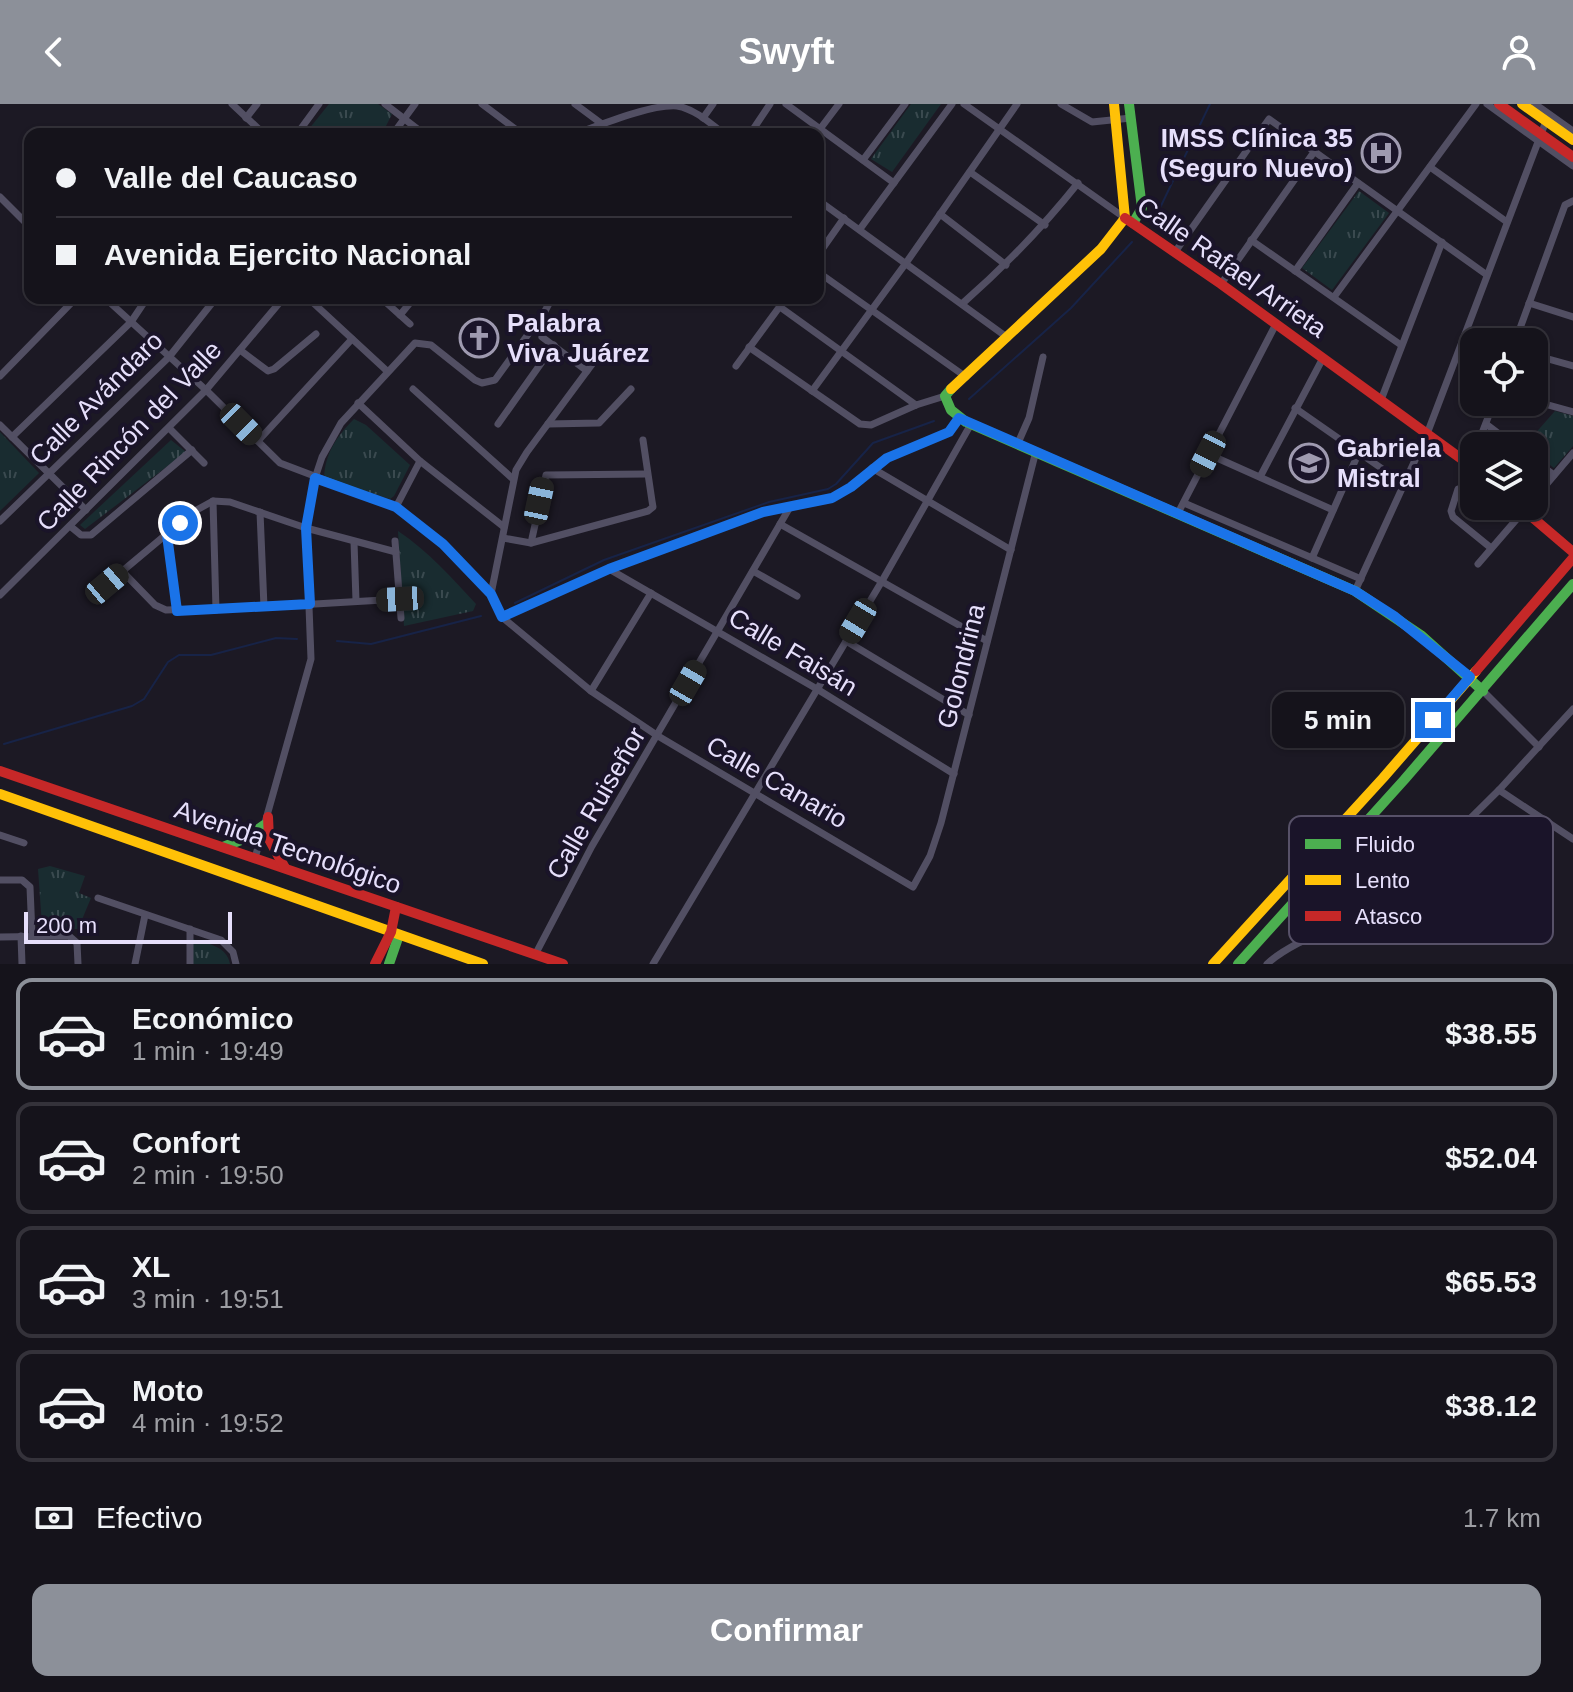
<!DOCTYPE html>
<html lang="es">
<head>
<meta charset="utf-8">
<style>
	:root { --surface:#15131b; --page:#222028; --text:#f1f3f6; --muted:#9d9ea3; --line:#34323a; --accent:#8c9099 }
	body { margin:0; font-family:Helvetica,sans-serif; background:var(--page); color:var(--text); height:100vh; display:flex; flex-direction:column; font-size:30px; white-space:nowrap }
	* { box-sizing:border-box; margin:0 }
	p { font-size:26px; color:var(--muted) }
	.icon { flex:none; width:44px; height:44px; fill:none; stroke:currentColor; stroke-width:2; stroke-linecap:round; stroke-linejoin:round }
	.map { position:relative; height:860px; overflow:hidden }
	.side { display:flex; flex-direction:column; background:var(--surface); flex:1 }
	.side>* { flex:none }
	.top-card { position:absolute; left:24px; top:24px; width:800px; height:176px; border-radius:16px; box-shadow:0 2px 6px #0004,0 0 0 2px var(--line); display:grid; align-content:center; height:176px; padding:0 32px; background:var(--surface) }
	.buttons { position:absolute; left:1460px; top:224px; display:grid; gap:16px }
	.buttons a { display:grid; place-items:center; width:88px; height:88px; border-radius:16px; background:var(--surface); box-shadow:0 2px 6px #0004,0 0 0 2px var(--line); font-size:40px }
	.scale { position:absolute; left:24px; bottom:20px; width:208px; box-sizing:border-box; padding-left:8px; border:4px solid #e6dffb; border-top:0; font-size:22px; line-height:28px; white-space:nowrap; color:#e6dffb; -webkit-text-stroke:6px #1a1429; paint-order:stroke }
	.end { position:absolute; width:36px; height:36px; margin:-18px; border:10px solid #1a73e8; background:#fff; box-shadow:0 0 0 4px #fff }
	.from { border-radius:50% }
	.bubble { position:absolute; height:56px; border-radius:16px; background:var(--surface); box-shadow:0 2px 6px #0004,0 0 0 2px var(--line); font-size:26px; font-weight:700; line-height:56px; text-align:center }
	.car { position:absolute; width:24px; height:48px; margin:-24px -12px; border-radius:10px; box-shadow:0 0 6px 2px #0007; background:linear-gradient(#222 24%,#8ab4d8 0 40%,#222 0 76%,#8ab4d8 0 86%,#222 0) }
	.top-card b { display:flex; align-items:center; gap:28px; height:76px; font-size:30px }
	.top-card b+b { border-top:2px solid var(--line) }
	.top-card i { width:20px; height:20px; background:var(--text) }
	ul { padding:14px 0 0; list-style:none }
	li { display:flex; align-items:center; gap:24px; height:112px; margin:0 16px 12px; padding:0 16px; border:4px solid var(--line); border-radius:16px }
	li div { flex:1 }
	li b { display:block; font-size:30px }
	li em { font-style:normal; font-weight:700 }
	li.selected { border-color:var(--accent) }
	li>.icon { width:72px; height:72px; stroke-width:1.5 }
	.pay { display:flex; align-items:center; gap:20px; height:88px; padding:0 32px; font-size:30px }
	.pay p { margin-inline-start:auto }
	.action { display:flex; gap:16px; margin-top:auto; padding:16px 32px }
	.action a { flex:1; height:92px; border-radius:16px; background:var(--accent); color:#fff; font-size:32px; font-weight:700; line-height:92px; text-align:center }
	header { display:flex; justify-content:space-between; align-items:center; height:104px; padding:0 32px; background:var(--accent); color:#fff; font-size:36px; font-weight:700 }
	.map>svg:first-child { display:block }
	.park { fill:url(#park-tufts) }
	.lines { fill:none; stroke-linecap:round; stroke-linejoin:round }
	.stream { stroke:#172347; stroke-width:2 }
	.street { stroke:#524f63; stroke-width:7 }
	.fast { stroke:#4caf50; stroke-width:10 }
	.slow { stroke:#ffc107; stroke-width:10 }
	.jam { stroke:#c62828; stroke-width:10 }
	.route { stroke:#1a73e8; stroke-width:10 }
	.labels { text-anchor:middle; stroke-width:8; stroke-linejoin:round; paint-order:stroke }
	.poi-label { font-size:26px; font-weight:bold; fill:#e6dffb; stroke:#1a1429; text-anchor:start }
	.street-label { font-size:26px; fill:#e6dffb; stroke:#1a1429 }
	.key { fill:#1a1429; stroke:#575168; stroke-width:2 }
	.key-label { font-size:22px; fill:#e6dffb }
</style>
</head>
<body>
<header><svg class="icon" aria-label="back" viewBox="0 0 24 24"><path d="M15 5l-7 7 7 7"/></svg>Swyft<svg class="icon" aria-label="person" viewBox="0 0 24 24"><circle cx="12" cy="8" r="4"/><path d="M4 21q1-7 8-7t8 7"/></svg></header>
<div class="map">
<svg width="1573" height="860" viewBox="0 0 1573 860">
	<defs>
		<pattern id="park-tufts" width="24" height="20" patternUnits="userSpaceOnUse" patternTransform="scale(2)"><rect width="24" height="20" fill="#192c30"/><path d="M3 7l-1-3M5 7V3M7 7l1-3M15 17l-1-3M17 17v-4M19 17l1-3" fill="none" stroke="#3a4a4f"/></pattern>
	</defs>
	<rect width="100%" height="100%" fill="#1c1924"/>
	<g class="park">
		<path d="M 329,0 L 378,0 L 392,10 L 382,30 L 305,30 Z"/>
		<path d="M 911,0 L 941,0 L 892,68 L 871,55 Z"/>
		<path d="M 1359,87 L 1389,109 L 1332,186 L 1302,164 Z"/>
		<path d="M 1555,307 L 1573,312 L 1573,342 L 1554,364 L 1534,349 L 1534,342 L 1525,341 Z"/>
		<path d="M 354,315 L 366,321 L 410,361 L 394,392 L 390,395 L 324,374 C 325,349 337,332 354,315 Z"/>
		<path d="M 0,328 L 39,369 L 0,407 Z"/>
		<path d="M 171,336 L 186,348 L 85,425 L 80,421 Z"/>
		<path d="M 398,427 C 428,447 452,474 476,500 L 473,507 L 404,522 Z"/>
		<path d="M 50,762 L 85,772 L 79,789 L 91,794 L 78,825 L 49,825 L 42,821 L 38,765 Z"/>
		<path d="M 193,835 C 208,840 227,842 230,860 L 193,860 Z"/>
	</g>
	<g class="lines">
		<g class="stream">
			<path d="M 1158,108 L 1210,0"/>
			<path d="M 969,295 L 1071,204 L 1132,138"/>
			<path d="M 515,499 L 604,456 L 769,398 L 828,385 L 836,380 L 873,339 L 934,317"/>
			<path d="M 337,537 L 371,540 L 481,512"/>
			<path d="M 4,640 L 132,602 L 144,595 L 168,558 L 179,551 L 211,551 L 276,534 L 297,535"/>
		</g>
		<g class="street">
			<path d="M 232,0 L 264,30"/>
			<path d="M 385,0 L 424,30"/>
			<path d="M 482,0 L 522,30"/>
			<path d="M 575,0 L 602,20"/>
			<path d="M 786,0 L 894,79"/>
			<path d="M 964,0 L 1125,114"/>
			<path d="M 1061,0 L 1092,18 L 1131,14"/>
			<path d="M 1487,0 L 1573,62"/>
			<path d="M 1535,0 L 1573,27"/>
			<path d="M 246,14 L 257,0"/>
			<path d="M 703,14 L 713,0"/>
			<path d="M 820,25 L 839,0"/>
			<path d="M 297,30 L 319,0"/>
			<path d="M 393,30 L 415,0"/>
			<path d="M 575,30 C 600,21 651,0 677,2 C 695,5 710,19 724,30"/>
			<path d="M 750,30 L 770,0"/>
			<path d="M 863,56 L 905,0"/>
			<path d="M 1430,63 L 1507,118"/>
			<path d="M 970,68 L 1045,121"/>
			<path d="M 0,93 L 30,123"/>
			<path d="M 818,96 L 1008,234"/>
			<path d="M 940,110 L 1006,161"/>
			<path d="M 860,125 L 952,0"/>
			<path d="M 1251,136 L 1401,241"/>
			<path d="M 1175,148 L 1269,15 L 1487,171"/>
			<path d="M 818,151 L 844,114"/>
			<path d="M 1295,167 L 1358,79"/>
			<path d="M 818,168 L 966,273"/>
			<path d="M 1221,180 L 1314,48"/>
			<path d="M 1334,193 L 1476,0"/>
			<path d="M 105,194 L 206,286 L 280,359 L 396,403 L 443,440 L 491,490 L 502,513 L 591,587 L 658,632 L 913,783 L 930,752 L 941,719 L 1036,347"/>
			<path d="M 308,194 L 387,267"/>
			<path d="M 381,194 L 410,220"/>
			<path d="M 963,199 C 1005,162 1043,123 1078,79"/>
			<path d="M 1529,199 L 1573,213"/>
			<path d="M 780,203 L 916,301"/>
			<path d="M 400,211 L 414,194"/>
			<path d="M 542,233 L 587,267"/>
			<path d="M 1515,238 L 1565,101 L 1573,97"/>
			<path d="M 749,243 L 860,320 L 871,321 L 916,301 L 945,292"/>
			<path d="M 240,246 L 268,267 L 274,265 L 316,230"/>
			<path d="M 1534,251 L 1573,262"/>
			<path d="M 736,262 L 786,194"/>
			<path d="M 0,272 L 76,194"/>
			<path d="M 413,285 L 513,375"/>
			<path d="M 812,287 L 906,159 L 1017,0"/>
			<path d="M 1381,296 L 1442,138"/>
			<path d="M 1534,297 L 1573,308"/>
			<path d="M 358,299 L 420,357 L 504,423"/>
			<path d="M 1295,304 L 1404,380"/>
			<path d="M 498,320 L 554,241"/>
			<path d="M 548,320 L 599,319 L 631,285"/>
			<path d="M 1486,320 L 1515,342"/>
			<path d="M 0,321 L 86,406"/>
			<path d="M 169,324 L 204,359"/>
			<path d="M 12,333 L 131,218 L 147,194"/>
			<path d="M 258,337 L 352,235"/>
			<path d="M 1018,339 L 1029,314 L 1043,253"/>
			<path d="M 1477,342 L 1494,298"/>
			<path d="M 1208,350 L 1333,406"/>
			<path d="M 1534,356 L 1554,371"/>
			<path d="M 872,364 L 1011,446"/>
			<path d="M 1260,373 L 1323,254"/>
			<path d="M 1458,385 L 1451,407 L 1453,413 L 1491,444"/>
			<path d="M 1534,395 L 1573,349"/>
			<path d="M 213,397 L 216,506"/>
			<path d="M 1184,399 L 1361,475"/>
			<path d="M 396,403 L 420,357"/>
			<path d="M 260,408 L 264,503"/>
			<path d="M 1178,409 L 1276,220"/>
			<path d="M 0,417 L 169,253 L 216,194"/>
			<path d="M 780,420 L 987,537"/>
			<path d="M 70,422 L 81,431 L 91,431 L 192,346"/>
			<path d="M 167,431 L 177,507"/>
			<path d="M 503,434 L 531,439 L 648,407 L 653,403 L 652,397 L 643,336"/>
			<path d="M 395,437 L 401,514"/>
			<path d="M 354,438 L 356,497"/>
			<path d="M 531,439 L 546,371 L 647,370"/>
			<path d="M 1312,454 L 1359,348"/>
			<path d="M 1478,460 L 1528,402"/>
			<path d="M 609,465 L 817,585 L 954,670"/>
			<path d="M 122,467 L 155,501 L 166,506 L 264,503 L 400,495"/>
			<path d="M 753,467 L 797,492"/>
			<path d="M 107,480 L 193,408 L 213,397 L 230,398 L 306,424 L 396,448"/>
			<path d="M 1355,487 L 1427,330 L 1546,17"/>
			<path d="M 491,490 L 516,366 L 527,348 L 596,255"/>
			<path d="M 0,491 L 206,286 L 281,197"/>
			<path d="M 502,513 L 609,465 L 763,408 L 832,394 L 851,383 L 887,354 L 949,328 L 959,314"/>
			<path d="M 846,537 L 969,611"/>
			<path d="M 591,587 L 651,489"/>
			<path d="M 1483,587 L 1539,643"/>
			<path d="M 1499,686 L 1573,735"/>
			<path d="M 0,731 L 24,739"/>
			<path d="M 255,754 L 311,555 L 306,424 L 315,374 L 322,353 L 341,319 L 415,239 L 431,241 L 475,276 L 482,279 L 495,276 L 545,207 L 552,194"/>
			<path d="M 0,776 L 22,776 L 30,783 L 32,831"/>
			<path d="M 98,794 L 221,836 L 233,848 L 236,860"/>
			<path d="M 21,832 L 22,860"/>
			<path d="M 0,833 L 69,832 L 77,839 L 78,860"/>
			<path d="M 535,851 L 592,742 L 790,403"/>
			<path d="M 135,860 L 145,811"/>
			<path d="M 190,860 L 190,825"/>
			<path d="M 653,860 L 882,477 L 971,320"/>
			<path d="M 1267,860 C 1295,834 1355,817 1390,794 L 1499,686 L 1573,605"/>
		</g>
		<g class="fast">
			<path d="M 1129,0 L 1142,104 L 1133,119"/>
			<path d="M 951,285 L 945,292 L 951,306 L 966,318 L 1355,487 L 1422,532 L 1483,587"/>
			<path d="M 223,743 L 246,734 L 264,721"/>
			<path d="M 389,860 L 399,831"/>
			<path d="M 1238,860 L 1404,676 L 1573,480"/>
		</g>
		<g class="slow">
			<path d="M 1522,0 L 1573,36"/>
			<path d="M 951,285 L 1101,145 L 1125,114 L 1114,0"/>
			<path d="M 0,690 L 483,860"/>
			<path d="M 1213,860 L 1383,674 L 1476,567"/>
		</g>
		<g class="jam">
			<path d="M 1499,0 L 1573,53"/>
			<path d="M 1125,114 L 1221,180 L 1474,364"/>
			<path d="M 1519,402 L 1573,448"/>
			<path d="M 1476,567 L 1573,454"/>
			<path d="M 0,667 L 563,860"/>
			<path d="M 268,713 L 269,735 L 285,764"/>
			<path d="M 375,860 L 391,828 L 396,803"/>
		</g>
	</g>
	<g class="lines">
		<path class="route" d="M 180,419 L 167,431 L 177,507 L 310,500 L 306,424 L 315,374 L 396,403 L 443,440 L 491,490 L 502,513 L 609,465 L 763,408 L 832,394 L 851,383 L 887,354 L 949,328 L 959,314 L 1355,487 L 1394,512 L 1470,573 L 1433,616"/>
	</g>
	<defs>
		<symbol id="hospital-ring" viewBox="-11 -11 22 22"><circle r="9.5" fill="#1a1429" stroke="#9f9ab0" stroke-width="1.5"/><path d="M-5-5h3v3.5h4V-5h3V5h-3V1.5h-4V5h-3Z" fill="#9f9ab0"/></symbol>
		<symbol id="church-ring" viewBox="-11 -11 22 22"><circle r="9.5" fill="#1a1429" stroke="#9f9ab0" stroke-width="1.5"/><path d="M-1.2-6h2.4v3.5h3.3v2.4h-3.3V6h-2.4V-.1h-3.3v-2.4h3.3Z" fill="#9f9ab0"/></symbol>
		<symbol id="school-ring" viewBox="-11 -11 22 22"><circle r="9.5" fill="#1a1429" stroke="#9f9ab0" stroke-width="1.5"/><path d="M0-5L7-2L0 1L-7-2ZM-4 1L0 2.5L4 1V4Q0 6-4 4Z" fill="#9f9ab0"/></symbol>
	</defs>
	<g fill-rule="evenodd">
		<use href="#hospital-ring" x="1359" y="27" width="44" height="44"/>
		<use href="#church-ring" x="457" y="212" width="44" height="44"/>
		<use href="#school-ring" x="1287" y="337" width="44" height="44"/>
	</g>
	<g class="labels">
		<g class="poi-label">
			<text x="1353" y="43" text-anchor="end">IMSS Clínica 35<tspan x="1353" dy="30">(Seguro Nuevo)</tspan></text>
			<text x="507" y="228">Palabra<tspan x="507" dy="30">Viva Juárez</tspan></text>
			<text x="1337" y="353">Gabriela<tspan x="1337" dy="30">Mistral</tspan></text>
		</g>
		<g class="street-label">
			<text transform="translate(1232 163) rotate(35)" y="9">Calle Rafael Arrieta</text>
			<text transform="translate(96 294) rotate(-45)" y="9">Calle Avándaro</text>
			<text transform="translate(129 332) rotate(-46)" y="9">Calle Rincón del Valle</text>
			<text transform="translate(793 548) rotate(31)" y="9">Calle Faisán</text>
			<text transform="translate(961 562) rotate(-76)" y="9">Golondrina</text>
			<text transform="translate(777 678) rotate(30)" y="9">Calle Canario</text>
			<text transform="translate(596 699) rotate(-60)" y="9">Calle Ruiseñor</text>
			<text transform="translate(288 743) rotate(19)" y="9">Avenida Tecnológico</text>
		</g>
	</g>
	<rect x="1289" y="712" width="264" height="128" rx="12" class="key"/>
	<rect x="1305" y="735" width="36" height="10" fill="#4caf50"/>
	<rect x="1305" y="771" width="36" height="10" fill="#ffc107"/>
	<rect x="1305" y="807" width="36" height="10" fill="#c62828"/>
	<g class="key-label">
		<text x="1355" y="748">Fluido</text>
		<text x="1355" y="784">Lento</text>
		<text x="1355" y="820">Atasco</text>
	</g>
</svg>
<div class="buttons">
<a><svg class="icon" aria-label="locate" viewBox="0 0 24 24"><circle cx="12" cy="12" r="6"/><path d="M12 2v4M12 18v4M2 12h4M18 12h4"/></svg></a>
<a><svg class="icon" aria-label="layers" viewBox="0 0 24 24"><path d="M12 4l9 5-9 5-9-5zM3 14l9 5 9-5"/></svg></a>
</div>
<div class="scale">200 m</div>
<i class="end from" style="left:180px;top:419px"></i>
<i class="end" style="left:1433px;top:616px"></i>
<div class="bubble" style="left:1272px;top:588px;width:132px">5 min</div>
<i class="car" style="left:241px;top:320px;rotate:135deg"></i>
<i class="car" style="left:1208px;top:350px;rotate:207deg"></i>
<i class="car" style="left:539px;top:397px;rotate:12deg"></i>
<i class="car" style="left:107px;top:480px;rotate:50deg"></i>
<i class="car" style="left:400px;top:495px;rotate:267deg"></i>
<i class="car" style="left:858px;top:517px;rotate:211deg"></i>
<i class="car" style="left:688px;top:579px;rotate:30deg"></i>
<div class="top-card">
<b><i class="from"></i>Valle del Caucaso</b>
<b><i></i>Avenida Ejercito Nacional</b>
</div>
</div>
<section class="side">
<ul>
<li class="selected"><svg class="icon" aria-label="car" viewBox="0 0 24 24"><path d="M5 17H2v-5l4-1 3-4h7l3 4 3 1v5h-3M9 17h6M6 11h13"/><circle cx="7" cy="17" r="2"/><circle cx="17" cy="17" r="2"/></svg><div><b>Económico</b><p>1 min · 19:49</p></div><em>$38.55</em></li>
<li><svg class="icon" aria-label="car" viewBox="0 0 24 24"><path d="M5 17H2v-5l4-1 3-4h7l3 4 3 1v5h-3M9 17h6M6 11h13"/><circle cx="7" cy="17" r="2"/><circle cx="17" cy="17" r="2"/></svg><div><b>Confort</b><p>2 min · 19:50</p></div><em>$52.04</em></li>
<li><svg class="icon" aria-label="car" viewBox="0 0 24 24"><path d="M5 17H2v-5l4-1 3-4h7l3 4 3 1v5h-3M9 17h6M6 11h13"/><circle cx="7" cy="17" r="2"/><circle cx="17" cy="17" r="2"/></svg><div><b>XL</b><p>3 min · 19:51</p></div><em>$65.53</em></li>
<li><svg class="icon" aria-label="car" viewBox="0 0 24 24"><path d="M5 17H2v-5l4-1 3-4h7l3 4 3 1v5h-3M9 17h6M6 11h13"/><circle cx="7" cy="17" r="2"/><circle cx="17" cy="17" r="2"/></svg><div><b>Moto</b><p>4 min · 19:52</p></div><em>$38.12</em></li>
</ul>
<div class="pay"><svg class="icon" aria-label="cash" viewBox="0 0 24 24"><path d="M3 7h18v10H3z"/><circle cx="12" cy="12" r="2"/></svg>Efectivo<p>1.7 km</p></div>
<div class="action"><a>Confirmar</a></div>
</section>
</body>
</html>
